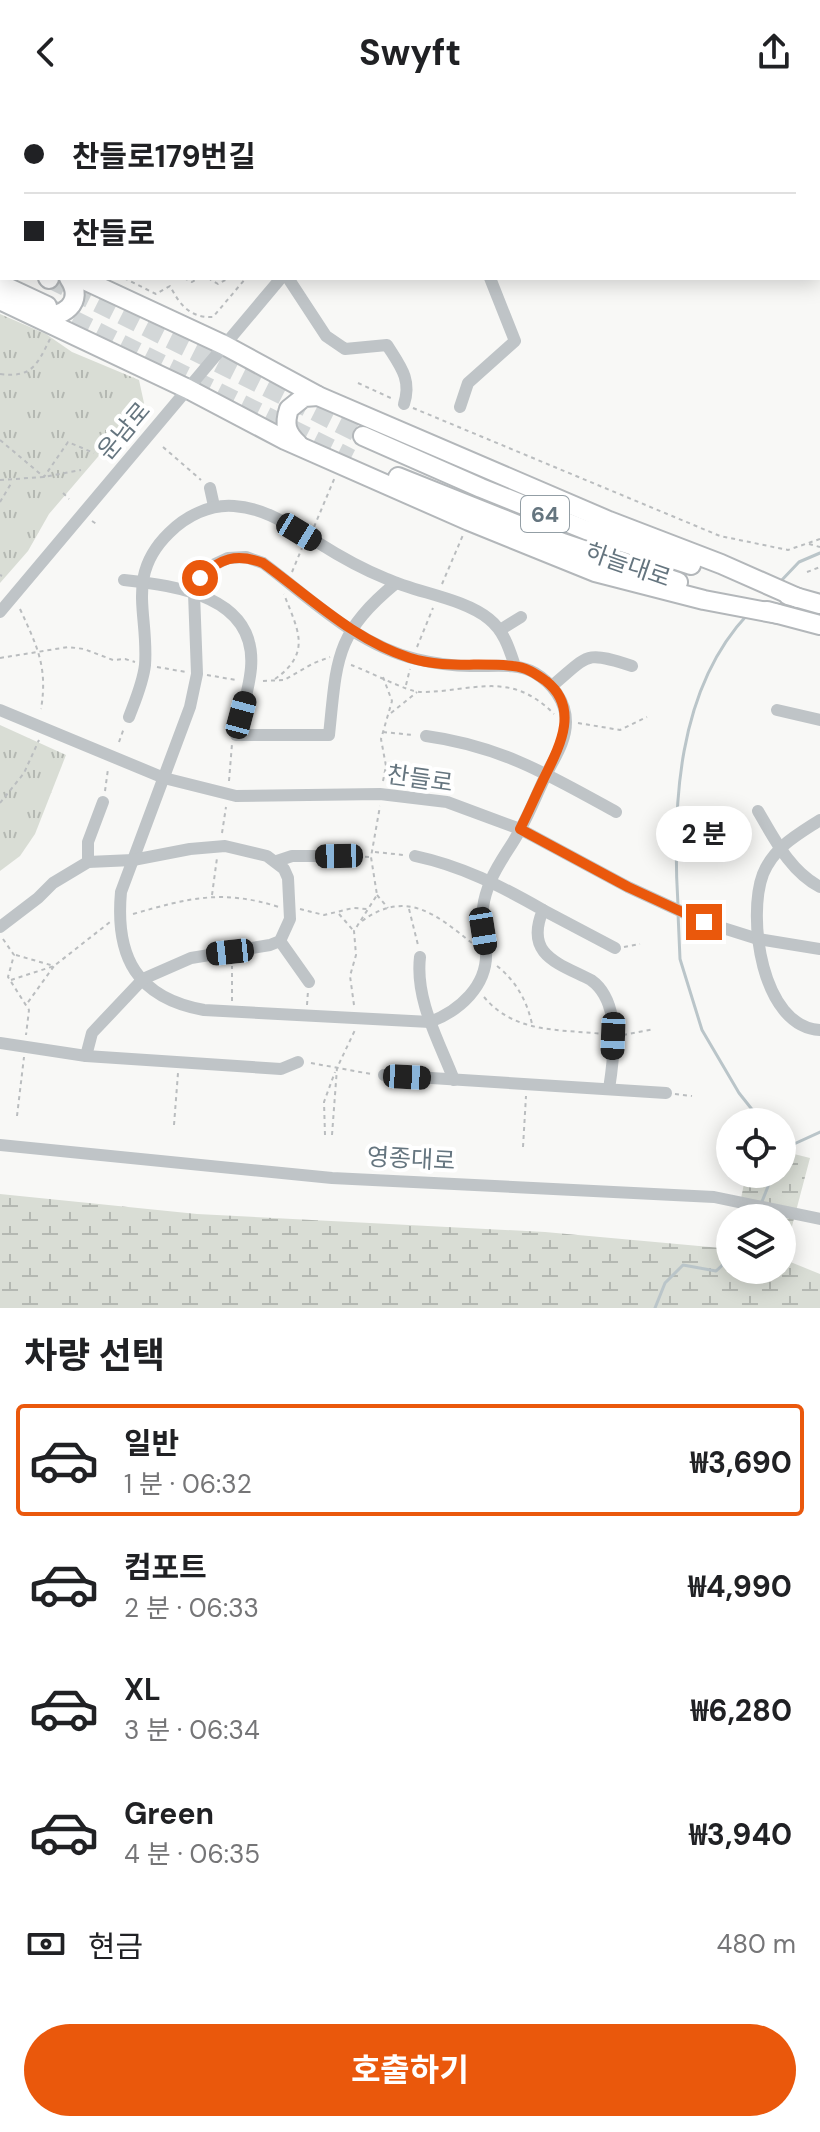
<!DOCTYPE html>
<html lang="ko">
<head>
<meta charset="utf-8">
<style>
	:root { --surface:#fff; --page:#f2f2f2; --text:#202124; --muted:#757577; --line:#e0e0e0; --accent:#ea580c }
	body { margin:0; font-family:"DM Sans","Noto Sans KR",sans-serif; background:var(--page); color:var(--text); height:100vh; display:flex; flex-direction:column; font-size:30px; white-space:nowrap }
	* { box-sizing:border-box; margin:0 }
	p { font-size:26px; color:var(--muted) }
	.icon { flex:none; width:44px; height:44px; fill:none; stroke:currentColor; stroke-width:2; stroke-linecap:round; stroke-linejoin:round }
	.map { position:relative; height:1204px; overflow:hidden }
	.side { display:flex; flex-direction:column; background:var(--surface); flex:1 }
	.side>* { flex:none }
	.banner { position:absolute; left:0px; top:0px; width:820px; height:176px; box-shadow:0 4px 20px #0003; display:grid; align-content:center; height:176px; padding:0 24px; background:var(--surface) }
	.controls { position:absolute; left:716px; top:1004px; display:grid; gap:16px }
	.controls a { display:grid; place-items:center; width:80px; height:80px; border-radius:50%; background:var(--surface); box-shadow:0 4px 20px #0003; font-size:40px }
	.end { position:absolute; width:36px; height:36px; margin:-18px; border:10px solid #ea580c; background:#fff; box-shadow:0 0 0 4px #fff }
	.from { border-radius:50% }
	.bubble { position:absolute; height:56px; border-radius:28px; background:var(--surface); box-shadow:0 4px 20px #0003; font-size:26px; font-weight:700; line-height:56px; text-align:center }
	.car { position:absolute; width:24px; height:48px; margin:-24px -12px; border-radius:10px; box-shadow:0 0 6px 2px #0007; background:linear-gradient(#222 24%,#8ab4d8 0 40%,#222 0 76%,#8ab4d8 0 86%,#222 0) }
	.banner b { display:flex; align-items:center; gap:28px; height:76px; font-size:30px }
	.banner b+b { border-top:2px solid var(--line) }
	.banner i { width:20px; height:20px; background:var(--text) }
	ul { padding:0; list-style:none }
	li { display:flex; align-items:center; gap:24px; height:112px; margin:0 16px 12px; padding:0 8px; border:4px solid transparent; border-radius:8px }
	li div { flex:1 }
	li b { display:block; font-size:30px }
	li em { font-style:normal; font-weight:700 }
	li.active { border-color:var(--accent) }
	li>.icon { width:72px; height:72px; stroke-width:1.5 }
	h2 { padding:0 24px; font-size:36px; line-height:96px }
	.pay { display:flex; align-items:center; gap:20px; height:88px; padding:0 24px; font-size:30px }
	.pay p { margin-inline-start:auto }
	.cta { display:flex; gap:16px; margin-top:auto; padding:16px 24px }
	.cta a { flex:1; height:92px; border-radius:48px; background:var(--accent); color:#fff; font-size:32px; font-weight:700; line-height:92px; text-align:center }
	header { display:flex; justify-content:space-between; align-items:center; height:104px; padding:0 24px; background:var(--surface); font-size:36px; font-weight:700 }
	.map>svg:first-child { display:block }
	.wetland { fill:url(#wetland-marsh) }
	.park { fill:url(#park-tufts) }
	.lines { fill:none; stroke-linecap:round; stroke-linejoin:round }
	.stream { stroke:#bac5c9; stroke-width:3 }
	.highway-tunnel { stroke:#d3d7d8; stroke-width:18; stroke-dasharray:18 9; stroke-linecap:butt }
	.highway-casing { stroke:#b3b7ba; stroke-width:22 }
	.path { stroke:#babdbf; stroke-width:2; stroke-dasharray:4 4; stroke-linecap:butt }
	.minor { stroke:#bfc4c7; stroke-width:12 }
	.highway { stroke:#fff; stroke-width:18 }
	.route { stroke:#ea580c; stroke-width:10 }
	.labels { text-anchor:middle; stroke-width:8; stroke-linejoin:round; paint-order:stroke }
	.shield { fill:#fff; stroke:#939ea5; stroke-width:2 }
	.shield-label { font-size:22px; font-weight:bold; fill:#65757f }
	.street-label { font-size:24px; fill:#65757f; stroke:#fff }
</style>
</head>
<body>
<header><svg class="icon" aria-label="back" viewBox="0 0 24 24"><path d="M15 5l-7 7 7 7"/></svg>Swyft<svg class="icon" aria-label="share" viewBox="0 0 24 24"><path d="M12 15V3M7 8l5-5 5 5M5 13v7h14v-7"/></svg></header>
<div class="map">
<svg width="820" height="1204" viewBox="0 0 820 1204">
	<defs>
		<pattern id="wetland-marsh" width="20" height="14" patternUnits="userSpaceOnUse" patternTransform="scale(2)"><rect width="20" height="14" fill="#d9ddd5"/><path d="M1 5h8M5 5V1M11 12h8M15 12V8" fill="none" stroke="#b4b8b2"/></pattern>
		<pattern id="park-tufts" width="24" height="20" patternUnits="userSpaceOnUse" patternTransform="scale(2)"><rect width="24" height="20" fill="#d9ddd5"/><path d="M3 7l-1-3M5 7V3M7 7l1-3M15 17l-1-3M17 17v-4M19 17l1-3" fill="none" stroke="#b4b8b2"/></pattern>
	</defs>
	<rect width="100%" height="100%" fill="#f8f8f6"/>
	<path class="wetland" d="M 782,1047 L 810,1054 L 786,1145 L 788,1157 L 820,1170 L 820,1204 L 0,1204 L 0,1090 L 197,1110 L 545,1128 L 721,1144 L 730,1139 L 730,1166 L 782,1166 L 782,1114 L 737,1114 L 746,1070 L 782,1070 Z"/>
	<g class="park">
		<path d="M 0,210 L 46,230 L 72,248 L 139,276 L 144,299 L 49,410 L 28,447 L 0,479 Z"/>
		<path d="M 0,621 L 66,651 L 35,730 L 20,752 L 0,767 Z"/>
	</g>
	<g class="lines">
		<g class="stream">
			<path d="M 779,479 L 799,458 L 820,449"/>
			<path d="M 678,801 C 672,703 677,585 748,510"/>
			<path d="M 678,809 L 680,855 L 702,926 L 739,989 L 762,1018"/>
			<path d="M 783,1045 L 820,1028"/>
			<path d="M 761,1100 L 773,1070"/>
			<path d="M 655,1204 L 665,1179 L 683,1161 L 716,1167 L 730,1154"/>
		</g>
		<g class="highway-tunnel">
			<path d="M 49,175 L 363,332"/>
			<path d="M 49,203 L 351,354"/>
		</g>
		<defs>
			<g id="highway">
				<path d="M 0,138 L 2,139"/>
				<path d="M 0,152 L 2,153"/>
				<path d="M 48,174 L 49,175"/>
				<path d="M 80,174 L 224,241 L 318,292 L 609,417 L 721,460 L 798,494"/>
				<path d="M 0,180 L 47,202"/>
				<path d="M 0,196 L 188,285 L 285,336 L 469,417 L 595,468 L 704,496 L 778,510"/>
				<path d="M 39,212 C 62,215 86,199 69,174"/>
				<path d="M 363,332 L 481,384 L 586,426 L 691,461"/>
				<path d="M 298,340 C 286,329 284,320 289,305 L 304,293 L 318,292"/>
				<path d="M 398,373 L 563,439 L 678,478"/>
				<path d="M 788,491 L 820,500"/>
				<path d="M 767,507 L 820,521"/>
			</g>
		</defs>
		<use href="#highway" class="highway-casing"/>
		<g class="path">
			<path d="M 1,0 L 6,2"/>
			<path d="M 124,174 L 156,190 L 170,182 C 180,201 190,214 213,213 L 246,174"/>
			<path d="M 184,174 L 192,178 L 199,174"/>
			<path d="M 208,174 L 218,180 L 229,174"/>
			<path d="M 0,270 C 32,274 37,261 50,235"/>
			<path d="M 358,279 L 393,295"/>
			<path d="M 413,304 L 720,432 L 788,446 L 820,435"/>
			<path d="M 0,336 L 44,373 L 68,338 L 94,349"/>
			<path d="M 163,343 L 201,376"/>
			<path d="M 0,376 L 44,373 L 81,366"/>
			<path d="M 63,389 L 69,395"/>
			<path d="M 0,398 L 12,378"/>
			<path d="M 92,417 L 98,421"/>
			<path d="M 314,423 L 335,373"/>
			<path d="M 809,440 L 820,443"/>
			<path d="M 292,468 L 302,444"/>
			<path d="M 807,468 L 820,463"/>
			<path d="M 0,471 L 2,472"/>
			<path d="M 442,480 L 463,431"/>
			<path d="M 20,505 C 37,542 48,563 41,605"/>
			<path d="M 417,543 L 433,504"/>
			<path d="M 0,554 L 68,543 L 84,545 L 113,556 L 125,555 L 135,558"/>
			<path d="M 351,561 C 366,566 408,588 420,588 C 474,588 509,565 554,610"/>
			<path d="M 157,563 L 186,568"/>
			<path d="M 207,571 L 236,576"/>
			<path d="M 383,573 L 392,597 L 381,635 L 386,662 L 383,677"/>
			<path d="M 275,575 C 313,548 297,525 284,490"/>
			<path d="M 263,577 L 284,576 L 314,559 L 330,553"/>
			<path d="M 406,581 L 410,565"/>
			<path d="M 391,609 L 417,588"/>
			<path d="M 578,619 L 620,626 L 647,613"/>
			<path d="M 383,628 L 413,631"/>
			<path d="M 119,638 L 124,624"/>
			<path d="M 229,677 L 232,640"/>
			<path d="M 105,687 L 108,665"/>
			<path d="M 0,699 L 24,669 L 39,636"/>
			<path d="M 222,729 L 226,703"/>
			<path d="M 375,748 L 404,751"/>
			<path d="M 349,752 L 370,753"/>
			<path d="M 212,791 L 217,754"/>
			<path d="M 377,791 L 388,804"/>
			<path d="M 300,805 L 324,811 L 353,804 L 368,805"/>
			<path d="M 409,805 L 418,841"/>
			<path d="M 133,810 C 189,794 222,785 279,803"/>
			<path d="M 339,810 L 353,826"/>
			<path d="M 362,817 C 407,784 438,812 473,840"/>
			<path d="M 3,835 L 14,851 L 8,873 L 29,906 L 26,931"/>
			<path d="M 624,843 L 640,840"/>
			<path d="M 16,851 L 54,862 L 26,901"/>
			<path d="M 497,862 C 516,877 527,897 532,920"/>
			<path d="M 11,876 L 54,862 L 110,818"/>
			<path d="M 484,893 C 515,930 560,925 603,930"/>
			<path d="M 232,897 L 232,862"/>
			<path d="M 307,901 L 308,887"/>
			<path d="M 354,901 L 350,872 L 356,851 L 354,827 L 377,791 L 371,753 L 380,702"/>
			<path d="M 623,931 L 654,925"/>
			<path d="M 311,959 L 371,970"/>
			<path d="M 675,990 L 692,992"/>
			<path d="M 17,1012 L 24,953"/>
			<path d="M 174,1021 L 178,969"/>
			<path d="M 325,1031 L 324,998 L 335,968"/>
			<path d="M 332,1031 L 337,964 L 355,926"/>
			<path d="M 523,1043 L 526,992"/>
		</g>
		<g class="minor">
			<path d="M 518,0 L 521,2"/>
			<path d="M 426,2 L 428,0"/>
			<path d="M 818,60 L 820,59"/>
			<path d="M 288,174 L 326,232 L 345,245 L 387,241 C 400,262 412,275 404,300"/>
			<path d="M 460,303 L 468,279 L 515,237 L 490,174"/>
			<path d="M 210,384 L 214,402"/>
			<path d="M 246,453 L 263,459 C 310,494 357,541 416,555 C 433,559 452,562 470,562 C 491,563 516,558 535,569 C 552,579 566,597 566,618 C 566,637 555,653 547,669 C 538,687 531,706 521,724 C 512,742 499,757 491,776 C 477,809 485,815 486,847 C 488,882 459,907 430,918 L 204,906 C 137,894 115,853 121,788 L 190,603 L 197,570 L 194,489 L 200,474 L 211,462 L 228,454 Z"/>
			<path d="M 124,476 C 177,482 257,492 251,564 C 249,587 241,609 236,631 L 329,631 C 337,556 334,530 396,479"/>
			<path d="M 0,508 L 281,174"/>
			<path d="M 500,526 L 521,513"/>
			<path d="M 552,582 C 589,551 584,546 632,562"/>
			<path d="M 0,606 L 164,674 L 236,692 L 380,690 L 447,698 L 520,725 L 628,783 L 704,818 L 758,835 L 820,845"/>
			<path d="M 777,606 L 820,616"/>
			<path d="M 129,613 C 135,597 143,579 145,561 C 149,510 125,472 169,429 C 186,412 210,400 234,402 C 266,404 290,422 317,438 C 339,452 362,465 387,475 C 417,489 463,494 489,515 C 504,527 509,544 515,562"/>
			<path d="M 426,632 C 501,642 551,672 616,708"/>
			<path d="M 758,707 C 775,736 790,767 820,783"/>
			<path d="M 820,716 C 797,731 774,743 763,770 C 747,812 761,923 820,926"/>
			<path d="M 415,752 C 462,762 501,782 543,806 C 524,851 558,859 591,876 C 622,898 614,953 609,985"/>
			<path d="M 277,757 L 292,752 L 339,752"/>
			<path d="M 88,758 L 88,738 L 103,698"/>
			<path d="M 543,806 L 615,844"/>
			<path d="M 0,823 L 38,794 L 53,779 L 88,758 L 133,756 L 190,745 L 225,742 L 267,752 L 284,765 L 288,774 L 290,815 L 280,837 L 270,841 L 191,854 L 143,875 L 92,929 L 86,952"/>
			<path d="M 280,837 L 309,878"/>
			<path d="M 420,853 C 415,896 439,937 454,976"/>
			<path d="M 0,939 L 86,952 L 281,965 L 298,958"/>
			<path d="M 384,971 L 666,989"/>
			<path d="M 0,1041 L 332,1074 L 714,1093 L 820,1115"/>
		</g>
		<use href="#highway" class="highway"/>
	</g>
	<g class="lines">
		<path class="route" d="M 200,474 C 219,454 237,449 263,459 C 310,493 354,536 410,554 C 445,565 478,558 513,562 C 526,563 536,570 546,577 C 579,603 561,640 546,670 C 537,688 529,707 520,725 L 628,783 L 704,818"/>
	</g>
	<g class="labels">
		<rect class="shield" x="521" y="392" width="48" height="36" rx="6"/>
		<g class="shield-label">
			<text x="545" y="418">64</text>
		</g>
		<g class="street-label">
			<text transform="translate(124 327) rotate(-50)" y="8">운남로</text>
			<text transform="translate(628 461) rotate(19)" y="8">하늘대로</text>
			<text transform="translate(420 675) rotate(8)" y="8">찬들로</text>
			<text transform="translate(411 1055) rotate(3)" y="8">영종대로</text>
		</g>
	</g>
</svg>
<div class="controls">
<a><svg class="icon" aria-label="locate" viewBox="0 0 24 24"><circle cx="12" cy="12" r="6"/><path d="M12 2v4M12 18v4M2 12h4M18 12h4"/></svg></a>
<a><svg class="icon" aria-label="layers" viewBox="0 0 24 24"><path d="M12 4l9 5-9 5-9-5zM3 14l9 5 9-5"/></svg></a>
</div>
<i class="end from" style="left:200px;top:474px"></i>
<i class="end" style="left:704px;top:818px"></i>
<div class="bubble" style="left:656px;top:702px;width:96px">2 분</div>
<i class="car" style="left:299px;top:428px;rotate:121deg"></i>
<i class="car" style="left:241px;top:611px;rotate:15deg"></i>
<i class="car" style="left:339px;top:752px;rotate:269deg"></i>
<i class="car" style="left:483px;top:827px;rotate:171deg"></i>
<i class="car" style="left:230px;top:848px;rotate:264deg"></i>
<i class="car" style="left:613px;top:932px;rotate:182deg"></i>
<i class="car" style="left:407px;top:973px;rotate:93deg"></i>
<div class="banner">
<b><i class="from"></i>찬들로179번길</b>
<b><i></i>찬들로</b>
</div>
</div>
<section class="side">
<h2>차량 선택</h2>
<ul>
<li class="active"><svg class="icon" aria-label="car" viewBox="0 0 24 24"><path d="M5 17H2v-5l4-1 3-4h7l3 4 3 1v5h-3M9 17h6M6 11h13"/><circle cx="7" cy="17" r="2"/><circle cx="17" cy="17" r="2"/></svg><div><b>일반</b><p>1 분 · 06:32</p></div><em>₩3,690</em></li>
<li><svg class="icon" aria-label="car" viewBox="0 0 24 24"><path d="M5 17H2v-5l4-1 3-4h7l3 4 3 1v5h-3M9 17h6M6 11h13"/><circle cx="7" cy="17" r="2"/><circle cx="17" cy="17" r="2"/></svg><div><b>컴포트</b><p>2 분 · 06:33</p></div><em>₩4,990</em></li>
<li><svg class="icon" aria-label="car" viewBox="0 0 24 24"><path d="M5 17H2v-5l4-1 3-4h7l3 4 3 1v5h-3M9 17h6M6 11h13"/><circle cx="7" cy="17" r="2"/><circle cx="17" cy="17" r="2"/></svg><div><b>XL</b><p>3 분 · 06:34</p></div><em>₩6,280</em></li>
<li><svg class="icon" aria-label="car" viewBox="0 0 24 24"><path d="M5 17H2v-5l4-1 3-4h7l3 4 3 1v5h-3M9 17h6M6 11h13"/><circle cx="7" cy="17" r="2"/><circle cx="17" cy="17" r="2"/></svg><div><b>Green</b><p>4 분 · 06:35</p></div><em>₩3,940</em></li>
</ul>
<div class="pay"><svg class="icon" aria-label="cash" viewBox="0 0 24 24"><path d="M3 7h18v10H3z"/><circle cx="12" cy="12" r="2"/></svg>현금<p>480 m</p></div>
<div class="cta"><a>호출하기</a></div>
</section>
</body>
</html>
